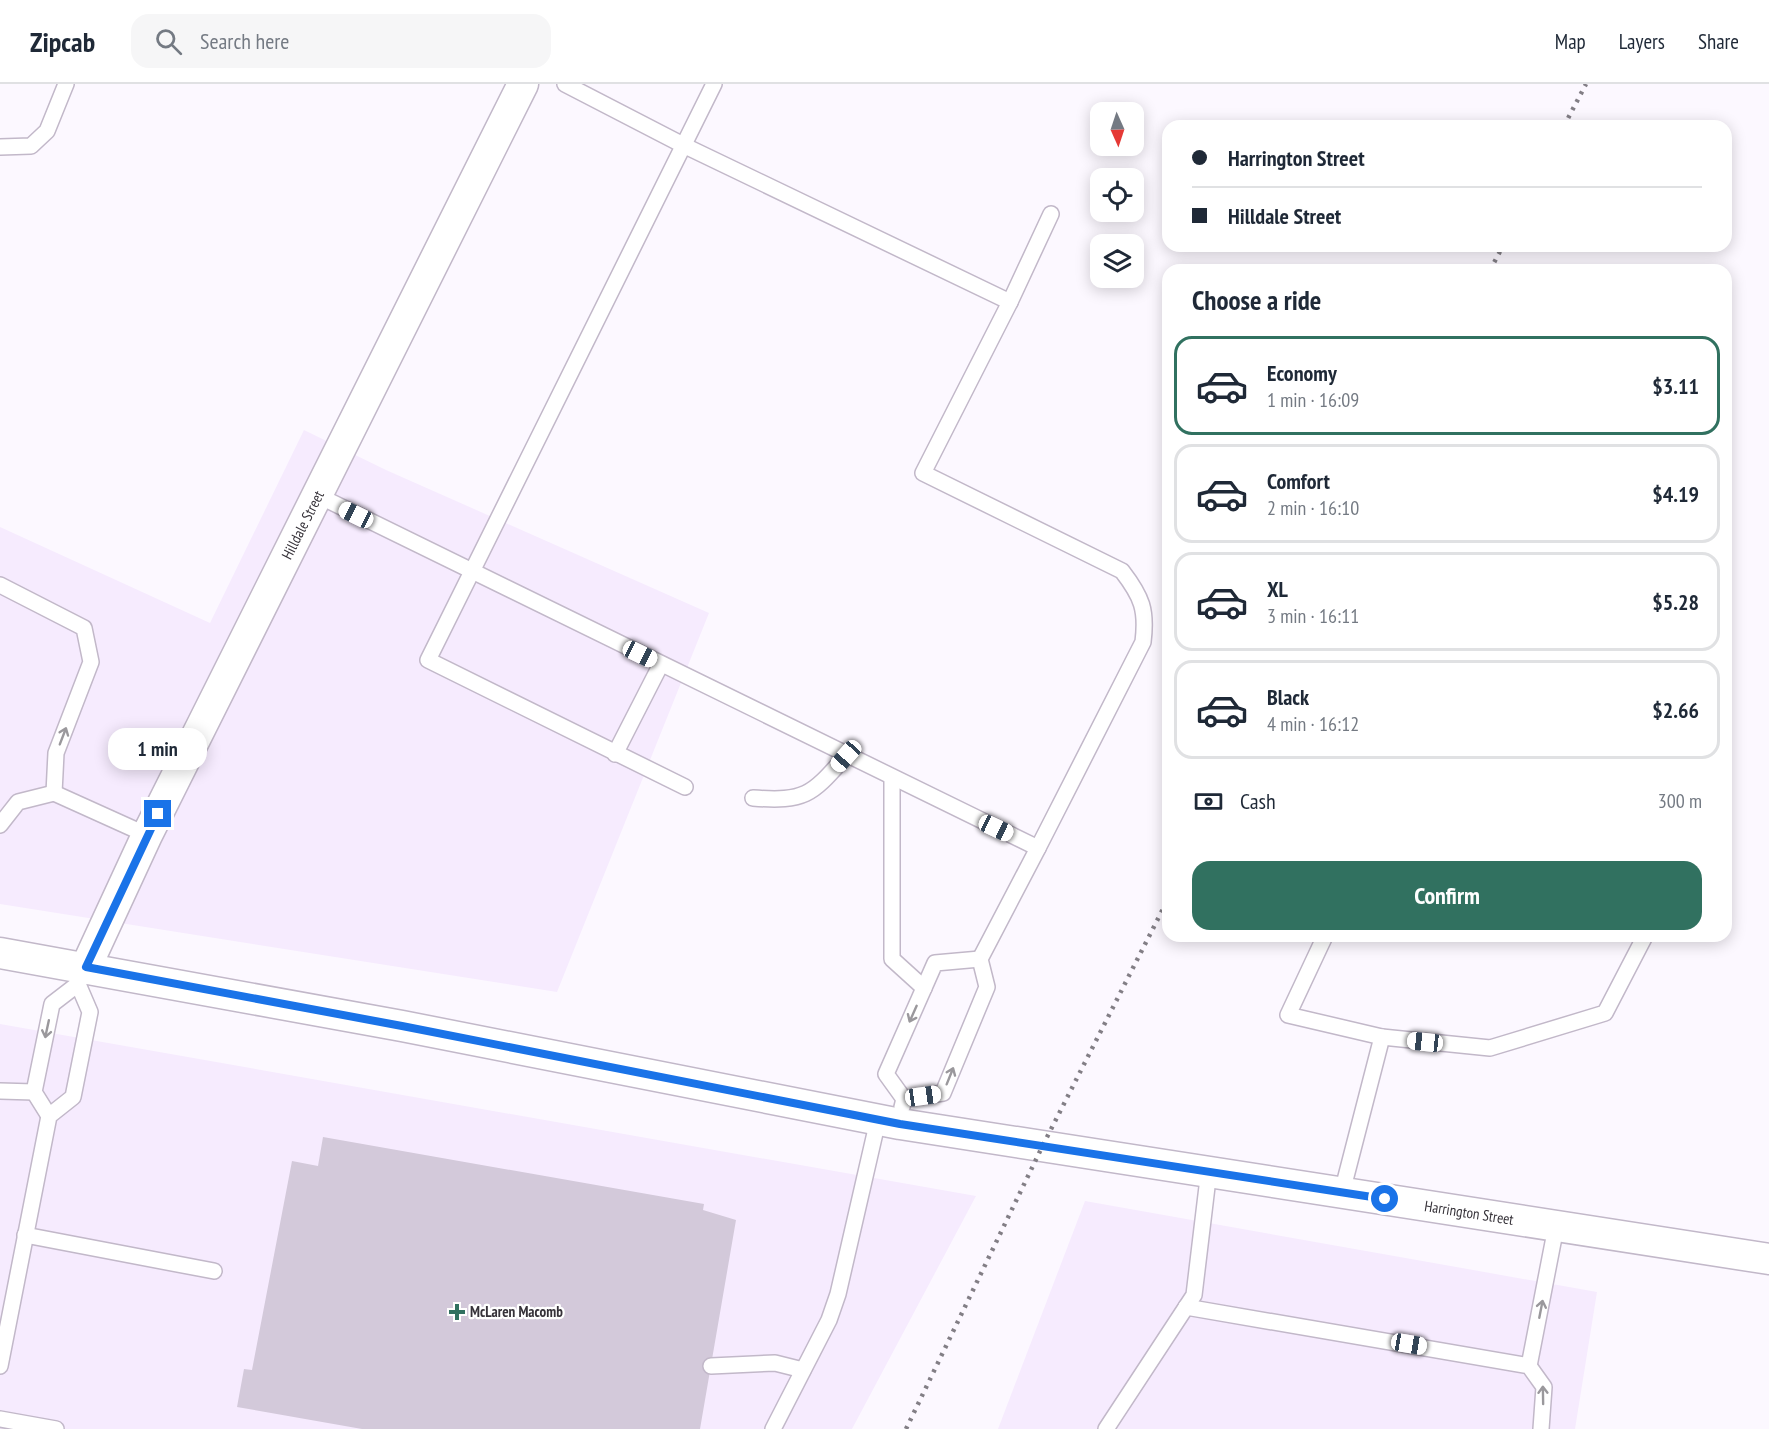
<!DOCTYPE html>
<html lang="en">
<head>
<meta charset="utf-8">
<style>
	:root { --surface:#fff; --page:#f6f6f7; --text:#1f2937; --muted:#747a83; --line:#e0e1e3; --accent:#317160 }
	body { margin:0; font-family:"PT Sans Narrow",sans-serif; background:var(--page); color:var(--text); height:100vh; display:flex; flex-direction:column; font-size:22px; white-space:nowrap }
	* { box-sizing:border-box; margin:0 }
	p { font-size:20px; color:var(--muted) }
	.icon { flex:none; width:33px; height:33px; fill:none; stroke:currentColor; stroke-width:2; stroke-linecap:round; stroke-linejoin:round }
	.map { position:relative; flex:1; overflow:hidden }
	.side { position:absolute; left:1162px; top:180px; width:570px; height:678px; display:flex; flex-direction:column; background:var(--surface); border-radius:18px; box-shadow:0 3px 15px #0003 }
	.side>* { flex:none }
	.guide { position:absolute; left:1162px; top:36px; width:570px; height:132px; border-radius:18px; box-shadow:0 3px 15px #0003; display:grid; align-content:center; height:132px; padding:0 30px; background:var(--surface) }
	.needle { width:39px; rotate:177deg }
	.tools { position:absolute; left:1090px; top:18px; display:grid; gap:12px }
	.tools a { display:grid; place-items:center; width:54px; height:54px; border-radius:12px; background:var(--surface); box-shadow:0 3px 15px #0003; font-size:30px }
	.end { position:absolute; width:27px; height:27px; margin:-14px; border:8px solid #1a73e8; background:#fff; box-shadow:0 0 0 3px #fff }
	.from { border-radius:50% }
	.bubble { position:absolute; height:42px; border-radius:18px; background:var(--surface); box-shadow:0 3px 15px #0003; font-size:20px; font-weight:600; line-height:42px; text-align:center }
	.car { position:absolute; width:18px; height:36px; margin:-18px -9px; border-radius:8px; box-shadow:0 0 4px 2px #0007; background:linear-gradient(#fff 24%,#345 0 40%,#fff 0 76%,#345 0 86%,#fff 0) }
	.guide b { display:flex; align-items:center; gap:21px; height:57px; font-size:22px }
	.guide b+b { border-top:2px solid var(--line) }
	.guide i { width:15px; height:15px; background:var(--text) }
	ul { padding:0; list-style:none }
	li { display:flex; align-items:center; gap:18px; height:99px; margin:0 12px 9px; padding:0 18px; border:3px solid var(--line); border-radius:18px }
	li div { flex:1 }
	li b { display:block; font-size:22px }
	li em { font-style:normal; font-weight:600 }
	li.selected { border-color:var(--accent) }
	li>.icon { width:54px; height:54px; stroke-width:1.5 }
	h2 { padding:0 30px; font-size:27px; line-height:72px }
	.pay { display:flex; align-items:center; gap:15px; height:66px; padding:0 30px; font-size:22px }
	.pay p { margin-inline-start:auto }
	.primary-button { display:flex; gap:12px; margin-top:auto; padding:12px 30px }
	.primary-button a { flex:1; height:69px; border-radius:18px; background:var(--accent); color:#fff; font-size:24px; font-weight:600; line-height:69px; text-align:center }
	header { display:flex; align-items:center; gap:36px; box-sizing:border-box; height:84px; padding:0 30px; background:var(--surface); border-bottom:2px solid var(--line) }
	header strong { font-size:28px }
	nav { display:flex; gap:33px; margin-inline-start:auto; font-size:21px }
	.search { width:420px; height:54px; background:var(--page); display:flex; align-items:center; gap:15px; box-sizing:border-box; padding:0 21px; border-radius:18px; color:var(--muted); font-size:22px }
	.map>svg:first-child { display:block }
	.built { fill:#f6ebfe }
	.building { fill:#d3c9da }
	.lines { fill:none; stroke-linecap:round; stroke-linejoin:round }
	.lane-casing { stroke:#c2b8c9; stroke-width:18 }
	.street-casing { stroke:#c2b8c9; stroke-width:33 }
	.lane { stroke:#fff; stroke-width:15 }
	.street { stroke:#fff; stroke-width:30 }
	.rail { stroke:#827e85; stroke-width:4.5; stroke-dasharray:3 6; stroke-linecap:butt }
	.oneway { stroke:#9a989c }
	.route { stroke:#1a73e8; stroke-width:8 }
	.poi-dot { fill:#317160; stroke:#fff; stroke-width:2 }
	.labels { text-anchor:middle; stroke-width:4.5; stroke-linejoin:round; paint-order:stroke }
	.street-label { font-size:15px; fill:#363239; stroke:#fff }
	.poi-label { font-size:15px; font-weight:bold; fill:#363239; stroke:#fff; text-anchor:start }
</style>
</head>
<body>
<header>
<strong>Zipcab</strong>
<div class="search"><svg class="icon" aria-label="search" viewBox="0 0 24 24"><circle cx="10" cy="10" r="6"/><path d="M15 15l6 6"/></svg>Search here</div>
<nav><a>Map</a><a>Layers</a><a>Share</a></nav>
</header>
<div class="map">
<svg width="1769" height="1345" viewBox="0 0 1769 1345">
	<rect width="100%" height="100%" fill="#fcf8ff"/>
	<g class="built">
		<path d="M 304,346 L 386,386 L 709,529 L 557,908 L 0,820 L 0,443 L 210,539 Z"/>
		<path d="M 0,940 L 976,1112 L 852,1345 L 0,1345 Z"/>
		<path d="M 1085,1117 L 1597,1208 L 1575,1345 L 998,1345 Z"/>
	</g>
	<path class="building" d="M 323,1053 L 704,1120 L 703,1126 L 736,1136 L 700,1345 L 362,1345 L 237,1323 L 244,1285 L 252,1286 L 292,1077 L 318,1082 Z"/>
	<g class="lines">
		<defs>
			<g id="lane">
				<path d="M 565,0 L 683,61 L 1010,218"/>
				<path d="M 0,63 L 31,62 L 47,47 L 66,0"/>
				<path d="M 317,411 L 1038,764 L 980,875 L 987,903 L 943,1009 L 904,1015"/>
				<path d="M 0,501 L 84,544 L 91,578 L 56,669 L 54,709"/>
				<path d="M 615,670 L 661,580"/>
				<path d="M 892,695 L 892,875 L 924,904"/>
				<path d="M 685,703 L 428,576 L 714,0"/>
				<path d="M 753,714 C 807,718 812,710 846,672"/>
				<path d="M 0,741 L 18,718 L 54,709 L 147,751"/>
				<path d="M 1038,764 L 1143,558 C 1147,526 1142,513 1122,487 L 923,389 L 1010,218 L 1051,130"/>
				<path d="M 1325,852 L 1288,931 L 1382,953 L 1490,964 L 1605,929 L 1645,852"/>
				<path d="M 0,1007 L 34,1008"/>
				<path d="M 902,1023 L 904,1015 L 886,990 L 935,879 L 980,875"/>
				<path d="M 49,1032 L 34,1008 L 52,920 L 78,900 L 82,892"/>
				<path d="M 1342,1108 L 1382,953"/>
				<path d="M 25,1151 L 214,1187"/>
				<path d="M 1186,1223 L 1529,1282 L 1544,1303 L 1541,1345"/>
				<path d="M 0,1282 L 49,1032 L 73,1013 L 90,928 L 78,900"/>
				<path d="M 711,1282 L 775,1279 L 803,1286"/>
				<path d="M 1529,1282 L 1556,1143"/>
				<path d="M 0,1335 L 56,1345"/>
				<path d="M 773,1345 L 829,1236 L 838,1210 L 878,1036"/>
				<path d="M 1106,1345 L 1194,1211 L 1209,1086"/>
			</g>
			<g id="street">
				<path d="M 0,869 L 402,942 L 900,1040 L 1769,1175"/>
				<path d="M 86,883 L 147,751 L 523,0"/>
			</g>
		</defs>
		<use href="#lane" class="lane-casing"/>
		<use href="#street" class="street-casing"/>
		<use href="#lane" class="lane"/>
		<use href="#street" class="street"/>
		<g class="rail">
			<path d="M 1564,42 L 1586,0"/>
			<path d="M 1490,186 L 1503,162"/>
			<path d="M 906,1345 L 1043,1061 L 1168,815"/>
		</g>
	</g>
	<defs><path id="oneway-shaft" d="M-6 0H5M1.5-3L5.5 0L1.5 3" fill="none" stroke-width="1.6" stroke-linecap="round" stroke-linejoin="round" transform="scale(1.5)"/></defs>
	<g class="oneway">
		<use href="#oneway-shaft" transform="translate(63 652) rotate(-69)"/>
		<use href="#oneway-shaft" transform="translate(913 930) rotate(114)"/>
		<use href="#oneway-shaft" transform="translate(47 945) rotate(102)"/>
		<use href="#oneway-shaft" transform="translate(950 992) rotate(-68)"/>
		<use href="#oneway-shaft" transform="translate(1541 1225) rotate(-79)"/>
		<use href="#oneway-shaft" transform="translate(1543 1311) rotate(-91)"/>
	</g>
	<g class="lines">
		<path class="route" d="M 158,730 L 86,883 L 402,942 L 900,1040 L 1385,1115"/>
	</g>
	<path class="poi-dot" d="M454 1219h6v6h6v6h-6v6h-6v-6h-6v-6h6z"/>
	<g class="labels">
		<g class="street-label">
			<text transform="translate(303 441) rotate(-63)" y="5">Hilldale Street</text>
			<text transform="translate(1469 1129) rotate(9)" y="5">Harrington Street</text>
		</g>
		<g class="poi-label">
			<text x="470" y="1233">McLaren Macomb</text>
		</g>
	</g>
</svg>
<div class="tools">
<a><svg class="needle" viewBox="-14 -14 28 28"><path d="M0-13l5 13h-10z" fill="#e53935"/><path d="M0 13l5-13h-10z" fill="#747a83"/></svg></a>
<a><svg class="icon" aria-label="locate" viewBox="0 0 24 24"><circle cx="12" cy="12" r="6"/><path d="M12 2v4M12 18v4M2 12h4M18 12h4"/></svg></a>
<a><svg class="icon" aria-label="layers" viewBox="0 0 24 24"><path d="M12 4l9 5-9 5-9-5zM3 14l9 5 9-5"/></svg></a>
</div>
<i class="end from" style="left:1385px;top:1115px"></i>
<i class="end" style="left:158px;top:730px"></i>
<div class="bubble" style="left:108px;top:644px;width:99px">1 min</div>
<i class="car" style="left:356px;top:431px;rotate:296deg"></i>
<i class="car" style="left:640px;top:570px;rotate:116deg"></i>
<i class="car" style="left:846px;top:672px;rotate:222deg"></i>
<i class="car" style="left:996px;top:744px;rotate:115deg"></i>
<i class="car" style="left:1425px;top:958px;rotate:276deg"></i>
<i class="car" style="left:923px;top:1012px;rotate:82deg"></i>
<i class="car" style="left:1409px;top:1260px;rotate:100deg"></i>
<div class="guide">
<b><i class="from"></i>Harrington Street</b>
<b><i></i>Hilldale Street</b>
</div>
<section class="side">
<h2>Choose a ride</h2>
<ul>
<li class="selected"><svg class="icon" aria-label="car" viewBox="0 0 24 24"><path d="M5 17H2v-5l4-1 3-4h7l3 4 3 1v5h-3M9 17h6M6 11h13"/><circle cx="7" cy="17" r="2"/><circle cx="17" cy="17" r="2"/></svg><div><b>Economy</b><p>1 min · 16:09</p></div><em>$3.11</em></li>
<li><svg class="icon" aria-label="car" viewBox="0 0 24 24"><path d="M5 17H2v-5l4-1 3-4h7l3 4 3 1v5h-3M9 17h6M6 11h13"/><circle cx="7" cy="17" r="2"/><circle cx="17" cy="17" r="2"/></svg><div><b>Comfort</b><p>2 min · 16:10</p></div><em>$4.19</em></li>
<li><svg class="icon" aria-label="car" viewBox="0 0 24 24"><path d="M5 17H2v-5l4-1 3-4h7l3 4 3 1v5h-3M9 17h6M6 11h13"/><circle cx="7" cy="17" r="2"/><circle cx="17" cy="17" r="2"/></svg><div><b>XL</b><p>3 min · 16:11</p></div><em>$5.28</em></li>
<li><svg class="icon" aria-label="car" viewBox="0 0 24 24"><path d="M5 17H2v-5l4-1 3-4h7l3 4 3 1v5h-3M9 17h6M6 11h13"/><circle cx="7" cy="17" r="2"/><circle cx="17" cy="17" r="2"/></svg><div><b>Black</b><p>4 min · 16:12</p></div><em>$2.66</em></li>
</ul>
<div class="pay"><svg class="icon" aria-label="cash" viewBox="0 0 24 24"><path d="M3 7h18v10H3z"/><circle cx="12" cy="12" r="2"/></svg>Cash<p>300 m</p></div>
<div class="primary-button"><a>Confirm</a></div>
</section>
</div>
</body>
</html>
